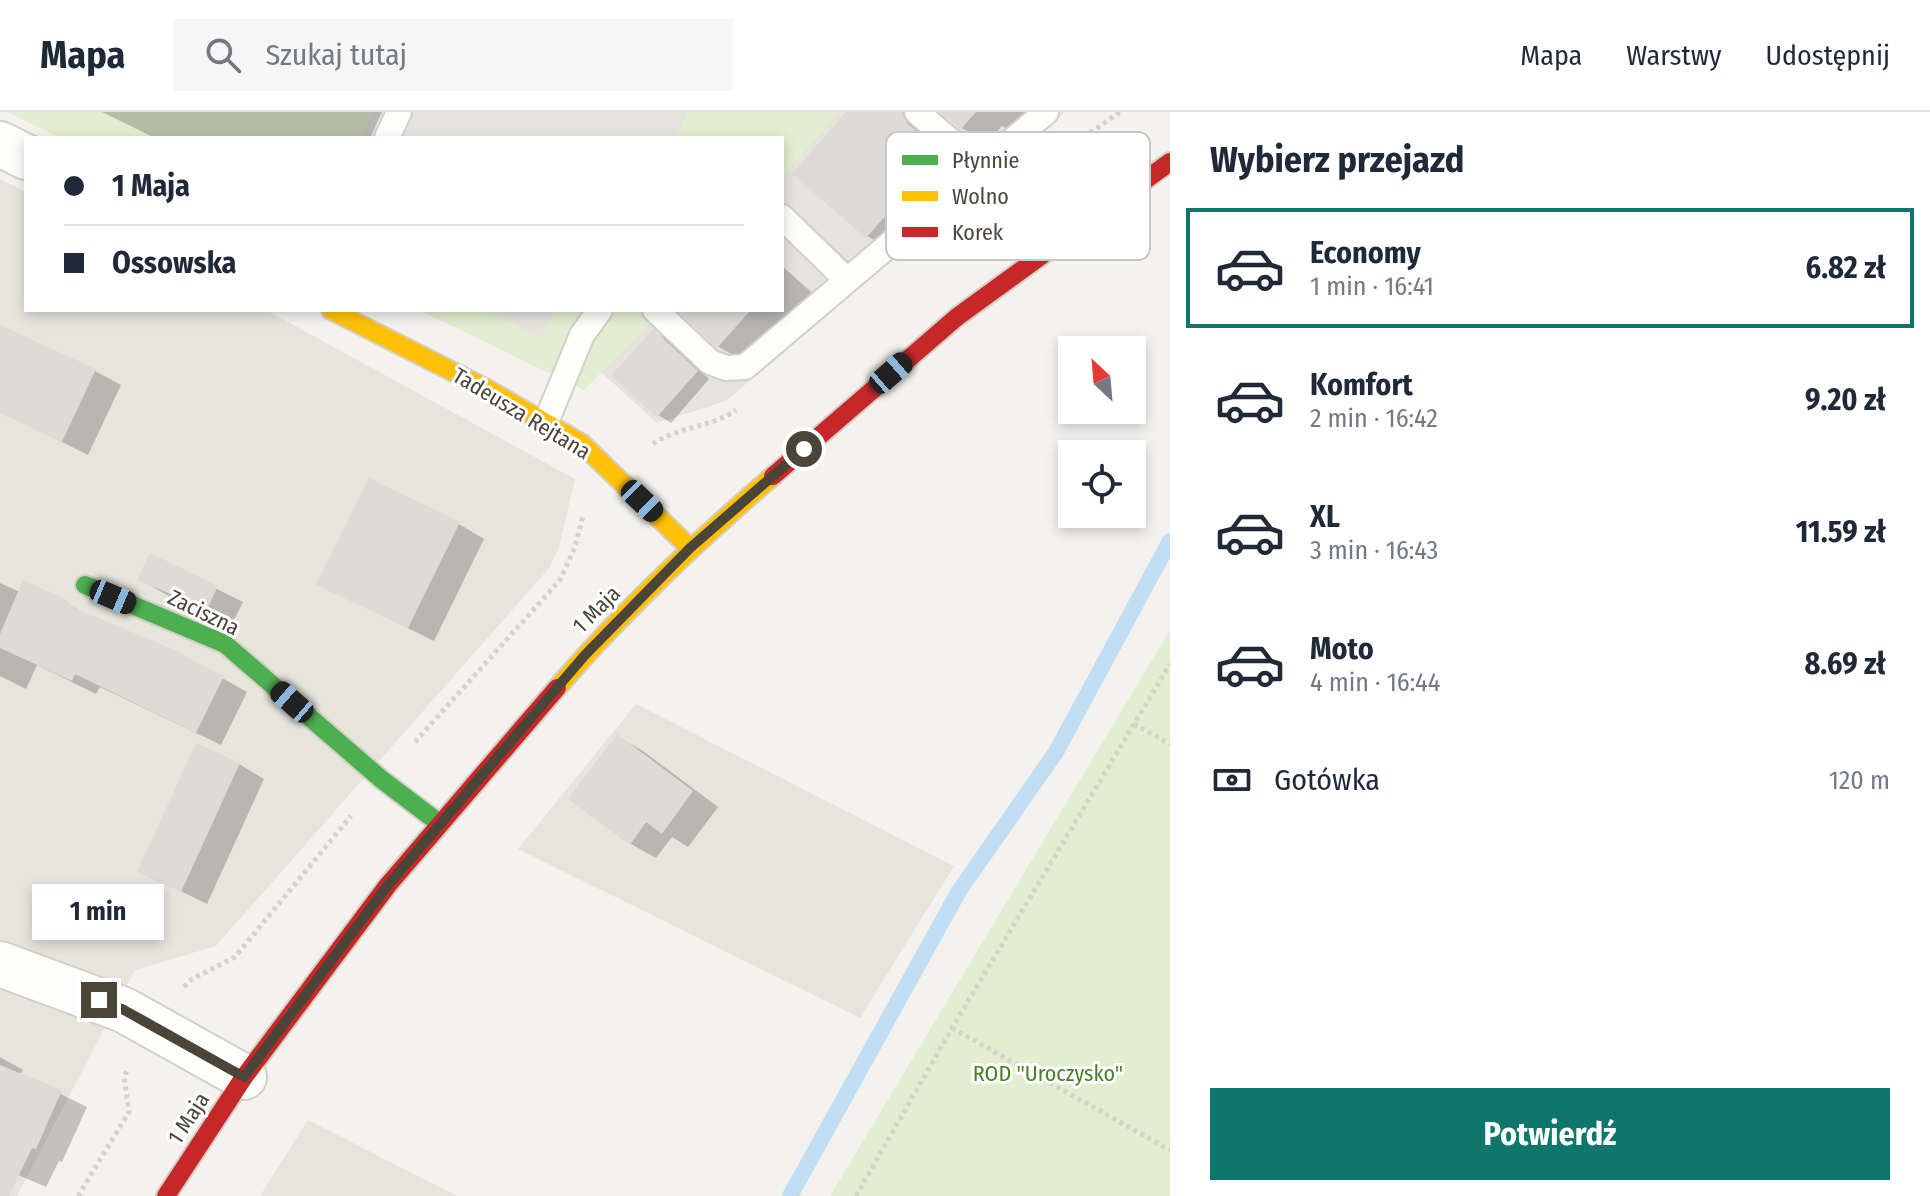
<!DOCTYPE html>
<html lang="pl">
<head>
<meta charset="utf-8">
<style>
	:root { --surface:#fff; --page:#f6f6f7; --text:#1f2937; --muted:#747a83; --line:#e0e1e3; --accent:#0f766e }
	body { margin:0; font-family:"Fira Sans Condensed",sans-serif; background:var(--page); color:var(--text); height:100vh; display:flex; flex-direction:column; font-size:30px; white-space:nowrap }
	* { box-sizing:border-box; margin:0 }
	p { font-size:26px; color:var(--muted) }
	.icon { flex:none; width:44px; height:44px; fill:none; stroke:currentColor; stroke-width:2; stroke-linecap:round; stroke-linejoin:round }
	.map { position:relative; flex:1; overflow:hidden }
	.drawer { display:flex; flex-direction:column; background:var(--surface); width:760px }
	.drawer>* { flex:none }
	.guide { position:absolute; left:24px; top:24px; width:760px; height:176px; border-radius:0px; box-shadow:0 4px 12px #0003; display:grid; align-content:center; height:176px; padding:0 40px; background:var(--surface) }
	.needle { width:52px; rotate:334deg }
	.buttons { position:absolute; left:1058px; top:224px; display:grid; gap:16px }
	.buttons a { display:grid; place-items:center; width:88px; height:88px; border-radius:0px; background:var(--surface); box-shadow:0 4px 12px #0003; font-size:40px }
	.end { position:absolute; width:36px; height:36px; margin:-18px; border:10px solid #4b4439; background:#fff; box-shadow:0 0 0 4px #fff }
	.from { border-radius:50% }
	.bubble { position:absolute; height:56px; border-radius:0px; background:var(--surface); box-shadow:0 4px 12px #0003; font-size:26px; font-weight:700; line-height:56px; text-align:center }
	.car { position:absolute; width:24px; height:48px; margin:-24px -12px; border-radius:10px; box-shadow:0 0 6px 2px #0007; background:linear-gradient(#222 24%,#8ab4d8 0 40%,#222 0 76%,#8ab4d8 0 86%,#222 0) }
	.guide b { display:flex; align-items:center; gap:28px; height:76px; font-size:30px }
	.guide b+b { border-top:2px solid var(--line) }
	.guide i { width:20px; height:20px; background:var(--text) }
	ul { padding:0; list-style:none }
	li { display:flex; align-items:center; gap:24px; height:120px; margin:0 16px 12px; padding:0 24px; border:4px solid transparent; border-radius:0px }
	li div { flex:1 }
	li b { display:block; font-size:30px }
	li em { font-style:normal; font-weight:700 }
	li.active { border-color:var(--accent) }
	li>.icon { width:72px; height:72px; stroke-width:1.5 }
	h2 { padding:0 40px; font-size:36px; line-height:96px }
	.pay { display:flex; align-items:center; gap:20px; height:88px; padding:0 40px; font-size:30px }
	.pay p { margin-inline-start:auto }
	.cta { display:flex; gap:16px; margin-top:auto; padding:16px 40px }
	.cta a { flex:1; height:92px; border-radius:0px; background:var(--accent); color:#fff; font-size:32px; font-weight:700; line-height:92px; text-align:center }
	header { display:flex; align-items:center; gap:48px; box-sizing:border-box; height:112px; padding:0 40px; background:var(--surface); border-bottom:2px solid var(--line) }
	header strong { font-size:38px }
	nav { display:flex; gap:44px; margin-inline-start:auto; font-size:28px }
	.search { width:560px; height:72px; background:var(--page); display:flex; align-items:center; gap:20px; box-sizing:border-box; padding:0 28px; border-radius:0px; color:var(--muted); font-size:30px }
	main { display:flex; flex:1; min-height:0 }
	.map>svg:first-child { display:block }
	.residential { fill:#e7e4dc }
	.industrial { fill:#e6e2de }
	.green { fill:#e1eecf }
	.parking { fill:#e6e3df }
	.shadow { fill:#0003 }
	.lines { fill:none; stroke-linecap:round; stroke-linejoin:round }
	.stream { stroke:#c0ddf1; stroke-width:16 }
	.building { fill:#dedbd6 }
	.lane-casing { stroke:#d2d0cb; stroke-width:28 }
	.street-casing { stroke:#d2d0cb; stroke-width:48 }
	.fast-casing { stroke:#d3cfc5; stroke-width:22 }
	.slow-casing { stroke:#d3cfc5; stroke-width:22 }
	.jam-casing { stroke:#d3cfc5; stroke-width:22 }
	.path { stroke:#d3d2cc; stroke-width:5; stroke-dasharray:4 4; stroke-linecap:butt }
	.lane { stroke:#fdfdfc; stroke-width:24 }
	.street { stroke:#fdfdfc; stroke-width:44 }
	.fast { stroke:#4caf50; stroke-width:18 }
	.slow { stroke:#ffc107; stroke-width:18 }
	.jam { stroke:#c62828; stroke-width:18 }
	.route { stroke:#4b4439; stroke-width:10 }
	.labels { text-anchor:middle; stroke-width:6; stroke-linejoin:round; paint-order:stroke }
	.street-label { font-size:22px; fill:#4b4439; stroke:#fff }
	.park-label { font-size:22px; fill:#4a7f2a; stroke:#fff }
	.key { fill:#fff; stroke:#c9c7c4; stroke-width:2 }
	.key-label { font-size:22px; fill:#4b4439 }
</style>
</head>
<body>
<header>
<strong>Mapa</strong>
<div class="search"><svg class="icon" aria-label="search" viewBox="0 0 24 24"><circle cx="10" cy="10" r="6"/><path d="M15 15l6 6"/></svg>Szukaj tutaj</div>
<nav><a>Mapa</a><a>Warstwy</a><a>Udostępnij</a></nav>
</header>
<main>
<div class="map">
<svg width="1170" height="1084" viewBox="0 0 1170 1084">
	<rect width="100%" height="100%" fill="#f4f2ee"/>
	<g class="residential">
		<path d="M 0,67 L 26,80 L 26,198 L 266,198 L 575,367 L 559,435 L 550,455 L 216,834 L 135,858 L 17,1084 L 0,1084 Z"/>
		<path d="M 636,592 L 954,754 L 860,906 L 518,737 Z"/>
		<path d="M 308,1008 L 457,1084 L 260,1084 Z"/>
	</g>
	<path class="industrial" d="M 839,0 L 1065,0 L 726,289 L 657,311 L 601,260 L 662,198 L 782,198 L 782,64 Z"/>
	<g class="green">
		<path d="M 7,0 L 839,0 L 782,64 L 782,26 L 61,26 Z"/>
		<path d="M 419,198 L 662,198 L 584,278 Z"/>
		<path d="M 1170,518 L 1170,1084 L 830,1084 Z"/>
	</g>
	<g class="parking">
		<path d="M 373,0 L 688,0 L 676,26 L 361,26 Z"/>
		<path d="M 484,198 L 554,198 L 542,226 Z"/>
	</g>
	<g class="shadow">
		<path d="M 102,0 L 382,0 L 370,26 L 155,26 Z"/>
		<path d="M 849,0 L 938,0 L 932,4 L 965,56 L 893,139 L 867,124 Z"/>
		<path d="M 943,0 L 1046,0 L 1023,26 L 1002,14 L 987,31 L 962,16 Z"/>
		<path d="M 782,154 L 818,186 L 744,249 L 719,235 L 680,198 L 782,198 Z"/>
		<path d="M 0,215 L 95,259 L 121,273 L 88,343 L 0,299 Z"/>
		<path d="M 654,220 L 666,227 L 709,267 L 671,311 L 658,303 Z"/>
		<path d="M 459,412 L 484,427 L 434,529 L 319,472 Z"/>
		<path d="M 151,444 L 243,490 L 233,510 L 165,482 L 139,467 Z"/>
		<path d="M 0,471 L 20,480 L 64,489 L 90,505 L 183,544 L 247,580 L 221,633 L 100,575 L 96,582 L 37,553 L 26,577 L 0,564 Z"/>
		<path d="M 617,624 L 643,639 L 718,695 L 688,735 L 672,725 L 656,746 L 631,732 L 570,687 Z"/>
		<path d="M 239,652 L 264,667 L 207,792 L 140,759 Z"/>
		<path d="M 0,945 L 23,958 L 20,962 L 87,995 L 62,1050 L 59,1049 L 46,1075 L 0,1055 Z"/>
	</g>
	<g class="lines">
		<path class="stream" d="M 790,1084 L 959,779 L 1056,640 L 1170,429"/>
	</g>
	<g class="building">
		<path d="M 846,0 L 902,0 L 907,11 L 941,41 L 866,126 L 792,62 Z"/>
		<path d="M 940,0 L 976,0 L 960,18 Z"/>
		<path d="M 677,198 L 751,198 L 717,236 Z"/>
		<path d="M 0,213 L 96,257 L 62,330 L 0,301 Z"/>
		<path d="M 653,217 L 698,259 L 657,305 L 611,264 Z"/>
		<path d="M 369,366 L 460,410 L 408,516 L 316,473 Z"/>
		<path d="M 150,441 L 218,474 L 207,497 L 137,468 Z"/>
		<path d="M 23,468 L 65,487 L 75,496 L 184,542 L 183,544 L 224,564 L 196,621 L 75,562 L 72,569 L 0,536 L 0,522 Z"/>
		<path d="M 617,622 L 693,679 L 662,722 L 646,710 L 630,733 L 568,687 Z"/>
		<path d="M 196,631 L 240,651 L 181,780 L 137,760 Z"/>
		<path d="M 0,953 L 62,978 L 36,1037 L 32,1036 L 9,1084 L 0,1084 Z"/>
	</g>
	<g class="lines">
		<defs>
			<g id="lane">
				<path d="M 917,0 L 980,55"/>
				<path d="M 387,26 L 399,0"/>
				<path d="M 782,105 L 847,168"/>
				<path d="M 655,198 L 710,250 L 726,256 L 745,255 L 1046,0"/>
				<path d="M 546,310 L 582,223 L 600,198"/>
			</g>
			<g id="street">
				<path d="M 0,32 L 26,45"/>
				<path d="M 0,852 L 124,898 L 244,965"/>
			</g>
			<path id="fast" d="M 85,473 L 225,532 L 381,667 L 439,711"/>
			<g id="slow">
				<path d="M 331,198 L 487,277 L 581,331 L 690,436"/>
				<path d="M 557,576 C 623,499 696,430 773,364"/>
			</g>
			<g id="jam">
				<path d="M 773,364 L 957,205 L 1170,50"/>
				<path d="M 166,1084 L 244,965 L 388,773 L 557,576"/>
			</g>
		</defs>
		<use href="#lane" class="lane-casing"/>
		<use href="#street" class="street-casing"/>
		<use href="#fast" class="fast-casing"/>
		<use href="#slow" class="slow-casing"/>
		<use href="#jam" class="jam-casing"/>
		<g class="path">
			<path d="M 1077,30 L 1120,0"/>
			<path d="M 653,332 C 678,314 711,316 736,298"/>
			<path d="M 1134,612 L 1170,632"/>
			<path d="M 415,630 L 560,468 L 575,435 L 583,404"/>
			<path d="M 184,875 L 192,867 L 235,845 L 351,704"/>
			<path d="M 952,916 L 1170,1038"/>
			<path d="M 78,1084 L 129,1000 L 124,965 L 128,956"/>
			<path d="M 856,1084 L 952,916 L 1170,552"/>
		</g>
		<use href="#lane" class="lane"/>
		<use href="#street" class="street"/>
		<use href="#fast" class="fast"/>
		<use href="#slow" class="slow"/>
		<use href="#jam" class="jam"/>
	</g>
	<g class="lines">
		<path class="route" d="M 99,888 L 124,898 L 244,965 L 388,773 L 585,543 L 690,436 L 804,337"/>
	</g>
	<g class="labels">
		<g class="street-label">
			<text transform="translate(522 301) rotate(31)" y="8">Tadeusza Rejtana</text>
			<text transform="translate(596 497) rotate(-45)" y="8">1 Maja</text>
			<text transform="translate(204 500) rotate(26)" y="8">Zaciszna</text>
			<text transform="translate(188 1006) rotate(-57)" y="8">1 Maja</text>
		</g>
		<g class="park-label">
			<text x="1048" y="969">ROD "Uroczysko"</text>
		</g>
	</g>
	<rect x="886" y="20" width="264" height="128" rx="12" class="key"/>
	<rect x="902" y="43" width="36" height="10" fill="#4caf50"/>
	<rect x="902" y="79" width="36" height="10" fill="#ffc107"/>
	<rect x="902" y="115" width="36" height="10" fill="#c62828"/>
	<g class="key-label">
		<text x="952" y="56">Płynnie</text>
		<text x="952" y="92">Wolno</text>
		<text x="952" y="128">Korek</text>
	</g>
</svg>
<div class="buttons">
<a><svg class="needle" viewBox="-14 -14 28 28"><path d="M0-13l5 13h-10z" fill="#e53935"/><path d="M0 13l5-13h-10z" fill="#747a83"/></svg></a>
<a><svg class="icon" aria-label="locate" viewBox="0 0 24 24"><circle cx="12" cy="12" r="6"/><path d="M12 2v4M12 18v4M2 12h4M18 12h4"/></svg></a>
</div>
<i class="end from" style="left:804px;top:337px"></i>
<i class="end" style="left:99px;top:888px"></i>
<div class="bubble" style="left:32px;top:772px;width:132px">1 min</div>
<i class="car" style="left:891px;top:261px;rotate:49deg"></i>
<i class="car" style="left:642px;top:389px;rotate:134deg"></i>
<i class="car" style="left:113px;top:485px;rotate:113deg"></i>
<i class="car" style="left:292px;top:590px;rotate:311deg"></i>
<div class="guide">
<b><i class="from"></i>1 Maja</b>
<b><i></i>Ossowska</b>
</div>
</div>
<section class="drawer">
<h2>Wybierz przejazd</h2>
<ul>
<li class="active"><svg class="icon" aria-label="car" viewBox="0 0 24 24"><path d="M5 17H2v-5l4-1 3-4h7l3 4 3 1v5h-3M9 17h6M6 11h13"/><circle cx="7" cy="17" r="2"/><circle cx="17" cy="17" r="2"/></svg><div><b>Economy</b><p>1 min · 16:41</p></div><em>6.82 zł</em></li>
<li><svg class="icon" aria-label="car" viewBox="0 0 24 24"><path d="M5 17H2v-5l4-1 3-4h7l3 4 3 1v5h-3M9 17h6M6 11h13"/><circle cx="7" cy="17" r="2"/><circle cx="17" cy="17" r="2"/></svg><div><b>Komfort</b><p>2 min · 16:42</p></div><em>9.20 zł</em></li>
<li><svg class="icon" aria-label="car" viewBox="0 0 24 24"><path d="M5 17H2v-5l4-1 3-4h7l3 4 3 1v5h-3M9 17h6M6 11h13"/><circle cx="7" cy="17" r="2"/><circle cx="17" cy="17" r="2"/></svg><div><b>XL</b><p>3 min · 16:43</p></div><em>11.59 zł</em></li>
<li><svg class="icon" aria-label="car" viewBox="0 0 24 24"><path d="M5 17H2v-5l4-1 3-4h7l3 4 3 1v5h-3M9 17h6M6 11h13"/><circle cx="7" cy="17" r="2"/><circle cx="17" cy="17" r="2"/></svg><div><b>Moto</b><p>4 min · 16:44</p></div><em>8.69 zł</em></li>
</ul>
<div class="pay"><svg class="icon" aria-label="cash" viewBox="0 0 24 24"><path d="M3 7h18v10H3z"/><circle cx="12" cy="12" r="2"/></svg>Gotówka<p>120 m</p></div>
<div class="cta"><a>Potwierdź</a></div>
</section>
</main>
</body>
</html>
